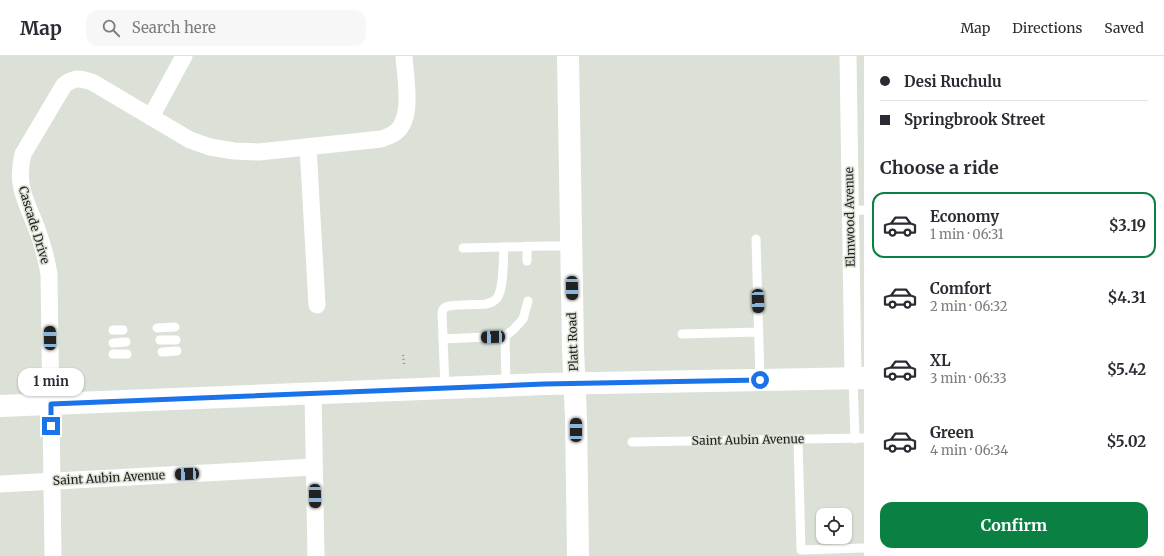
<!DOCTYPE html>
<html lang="en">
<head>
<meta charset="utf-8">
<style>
	:root { --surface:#fff; --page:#f7f7f7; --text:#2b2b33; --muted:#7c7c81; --line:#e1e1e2; --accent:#0b8043 }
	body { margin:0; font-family:Merriweather,serif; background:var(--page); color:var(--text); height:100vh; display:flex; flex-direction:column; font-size:15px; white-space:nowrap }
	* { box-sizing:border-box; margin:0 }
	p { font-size:13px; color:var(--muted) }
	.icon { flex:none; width:22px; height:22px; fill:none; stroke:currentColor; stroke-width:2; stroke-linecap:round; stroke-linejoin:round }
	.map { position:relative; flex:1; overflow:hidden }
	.side { display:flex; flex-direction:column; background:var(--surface); width:300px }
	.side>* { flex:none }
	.top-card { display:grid; align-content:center; height:88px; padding:0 16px; background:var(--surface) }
	.controls { position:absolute; left:816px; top:452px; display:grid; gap:8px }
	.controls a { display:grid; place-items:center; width:36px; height:36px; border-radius:8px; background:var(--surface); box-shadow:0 1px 3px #0004; font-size:20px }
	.end { position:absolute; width:18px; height:18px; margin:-9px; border:5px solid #1a73e8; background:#fff; box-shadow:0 0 0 2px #fff }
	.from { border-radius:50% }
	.bubble { position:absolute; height:28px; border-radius:12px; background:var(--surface); box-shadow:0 1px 3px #0004; font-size:13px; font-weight:700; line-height:28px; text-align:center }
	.car { position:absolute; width:12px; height:24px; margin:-12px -6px; border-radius:5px; box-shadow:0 0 3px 1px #0007; background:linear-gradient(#222 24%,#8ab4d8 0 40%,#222 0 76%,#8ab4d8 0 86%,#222 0) }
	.top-card b { display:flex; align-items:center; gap:14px; height:38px; font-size:15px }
	.top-card b+b { border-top:1px solid var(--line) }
	.top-card i { width:10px; height:10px; background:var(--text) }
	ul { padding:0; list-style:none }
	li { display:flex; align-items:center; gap:12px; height:66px; margin:0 8px 6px; padding:0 8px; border:2px solid transparent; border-radius:12px }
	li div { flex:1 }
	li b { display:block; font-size:15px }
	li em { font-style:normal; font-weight:700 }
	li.on { border-color:var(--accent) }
	li>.icon { width:36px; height:36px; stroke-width:1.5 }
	h2 { padding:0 16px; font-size:18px; line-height:48px }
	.action { display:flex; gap:8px; margin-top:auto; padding:8px 16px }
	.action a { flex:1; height:46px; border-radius:12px; background:var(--accent); color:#fff; font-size:16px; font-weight:700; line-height:46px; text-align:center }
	header { display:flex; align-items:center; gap:24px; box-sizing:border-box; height:56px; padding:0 20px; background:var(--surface); border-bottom:1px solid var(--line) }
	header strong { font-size:19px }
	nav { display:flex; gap:22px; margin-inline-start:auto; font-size:14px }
	.search { width:280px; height:36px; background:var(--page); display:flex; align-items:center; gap:10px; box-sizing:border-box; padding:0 14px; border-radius:12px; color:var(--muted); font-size:15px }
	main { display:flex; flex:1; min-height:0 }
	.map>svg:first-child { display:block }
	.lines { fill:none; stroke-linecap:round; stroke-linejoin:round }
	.path { stroke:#93978f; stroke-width:2.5; stroke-dasharray:1 3; stroke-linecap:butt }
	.service { stroke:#fff; stroke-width:9 }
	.minor { stroke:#fff; stroke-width:17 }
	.secondary { stroke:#fff; stroke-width:22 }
	.route { stroke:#1a73e8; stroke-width:5 }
	.labels { text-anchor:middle; stroke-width:3; stroke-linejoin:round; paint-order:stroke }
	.street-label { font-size:12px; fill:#1d1f1b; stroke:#dbe1d6 }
</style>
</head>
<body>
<header>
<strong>Map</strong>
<div class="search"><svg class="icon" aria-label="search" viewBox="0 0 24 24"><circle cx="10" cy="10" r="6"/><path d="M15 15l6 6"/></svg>Search here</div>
<nav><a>Map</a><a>Directions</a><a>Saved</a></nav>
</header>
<main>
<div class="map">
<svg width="864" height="500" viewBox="0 0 864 500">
	<rect width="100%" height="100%" fill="#dbe1d6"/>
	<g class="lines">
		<path class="path" d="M 403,299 L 404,308"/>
		<g class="service">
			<path d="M 850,155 L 864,154"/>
			<path d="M 756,183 L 760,324"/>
			<path d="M 527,190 L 527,205"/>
			<path d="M 463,192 L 504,191"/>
			<path d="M 157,272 L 175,271"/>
			<path d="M 113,274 L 123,274"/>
			<path d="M 682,278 L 758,276"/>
			<path d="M 505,280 L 513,274 L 523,263 L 528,245"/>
			<path d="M 443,283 L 505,280 L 506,329"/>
			<path d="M 160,284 L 176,284"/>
			<path d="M 113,287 L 126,286"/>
			<path d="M 162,296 L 177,295"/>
			<path d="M 113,298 L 127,298"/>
			<path d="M 853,322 L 855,383"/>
			<path d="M 445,332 L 442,256 C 443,254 443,252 446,251 C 452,248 477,249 486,248 C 491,247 494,246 497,242 C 504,233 503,204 504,191 L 545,190 L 571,190"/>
			<path d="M 798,383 L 801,494 L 864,492"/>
			<path d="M 632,386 L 864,382"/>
		</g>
		<g class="minor">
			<path d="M 848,0 L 853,322"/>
			<path d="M 151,61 L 184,0"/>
			<path d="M 308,91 L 317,249"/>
			<path d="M 313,337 L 316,500"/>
			<path d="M 0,428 L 314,411"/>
			<path d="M 53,500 L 49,218 C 47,206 44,194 40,182 C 30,150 14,134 23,98 L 64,29 C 75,21 79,22 92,26 L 190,84 L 210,91 L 234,95 L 259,96 L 381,83 C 385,82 389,80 393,78 C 415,66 405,21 404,0"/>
		</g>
		<g class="secondary">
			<path d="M 568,0 L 573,293 L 576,362 L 578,500"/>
			<path d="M 0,350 L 544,328 L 864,322"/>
		</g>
	</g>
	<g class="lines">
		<path class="route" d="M 51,370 L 51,348 L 544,328 L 760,324"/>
	</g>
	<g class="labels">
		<g class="street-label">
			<text transform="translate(850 161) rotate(-91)" y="4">Elmwood Avenue</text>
			<text transform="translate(34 169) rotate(73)" y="4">Cascade Drive</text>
			<text transform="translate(573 286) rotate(-92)" y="4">Platt Road</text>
			<text transform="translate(748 384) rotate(-1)" y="4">Saint Aubin Avenue</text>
			<text transform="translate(109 422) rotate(-3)" y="4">Saint Aubin Avenue</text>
		</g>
	</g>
</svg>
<div class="controls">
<a><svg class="icon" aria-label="locate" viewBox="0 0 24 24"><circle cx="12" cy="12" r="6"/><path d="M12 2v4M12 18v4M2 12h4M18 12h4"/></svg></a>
</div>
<i class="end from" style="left:760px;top:324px"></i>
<i class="end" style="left:51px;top:370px"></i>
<div class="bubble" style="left:18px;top:312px;width:66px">1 min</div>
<i class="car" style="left:572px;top:232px;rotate:179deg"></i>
<i class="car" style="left:758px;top:245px;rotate:178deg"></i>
<i class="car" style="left:493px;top:281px;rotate:268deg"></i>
<i class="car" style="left:50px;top:282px;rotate:359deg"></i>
<i class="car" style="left:576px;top:374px;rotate:0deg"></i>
<i class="car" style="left:187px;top:418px;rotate:267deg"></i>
<i class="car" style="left:315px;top:440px;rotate:179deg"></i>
</div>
<section class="side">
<div class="top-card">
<b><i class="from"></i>Desi Ruchulu</b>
<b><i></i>Springbrook Street</b>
</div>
<h2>Choose a ride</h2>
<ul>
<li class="on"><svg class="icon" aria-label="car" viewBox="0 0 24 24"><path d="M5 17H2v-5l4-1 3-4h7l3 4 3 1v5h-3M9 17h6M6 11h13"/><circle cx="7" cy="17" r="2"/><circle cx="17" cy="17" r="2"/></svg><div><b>Economy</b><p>1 min · 06:31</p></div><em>$3.19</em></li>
<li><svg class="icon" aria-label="car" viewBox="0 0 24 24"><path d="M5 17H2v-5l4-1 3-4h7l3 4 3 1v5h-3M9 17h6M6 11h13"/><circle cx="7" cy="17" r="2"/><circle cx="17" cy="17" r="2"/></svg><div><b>Comfort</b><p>2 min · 06:32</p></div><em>$4.31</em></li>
<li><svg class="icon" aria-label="car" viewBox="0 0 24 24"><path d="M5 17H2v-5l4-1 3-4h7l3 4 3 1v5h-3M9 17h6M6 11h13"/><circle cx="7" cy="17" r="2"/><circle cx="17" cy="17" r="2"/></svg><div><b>XL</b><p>3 min · 06:33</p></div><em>$5.42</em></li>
<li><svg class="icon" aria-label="car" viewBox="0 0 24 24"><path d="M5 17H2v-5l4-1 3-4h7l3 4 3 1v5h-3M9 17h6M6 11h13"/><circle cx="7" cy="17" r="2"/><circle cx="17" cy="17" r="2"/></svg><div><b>Green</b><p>4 min · 06:34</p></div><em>$5.02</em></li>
</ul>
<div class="action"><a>Confirm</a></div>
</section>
</main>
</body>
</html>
